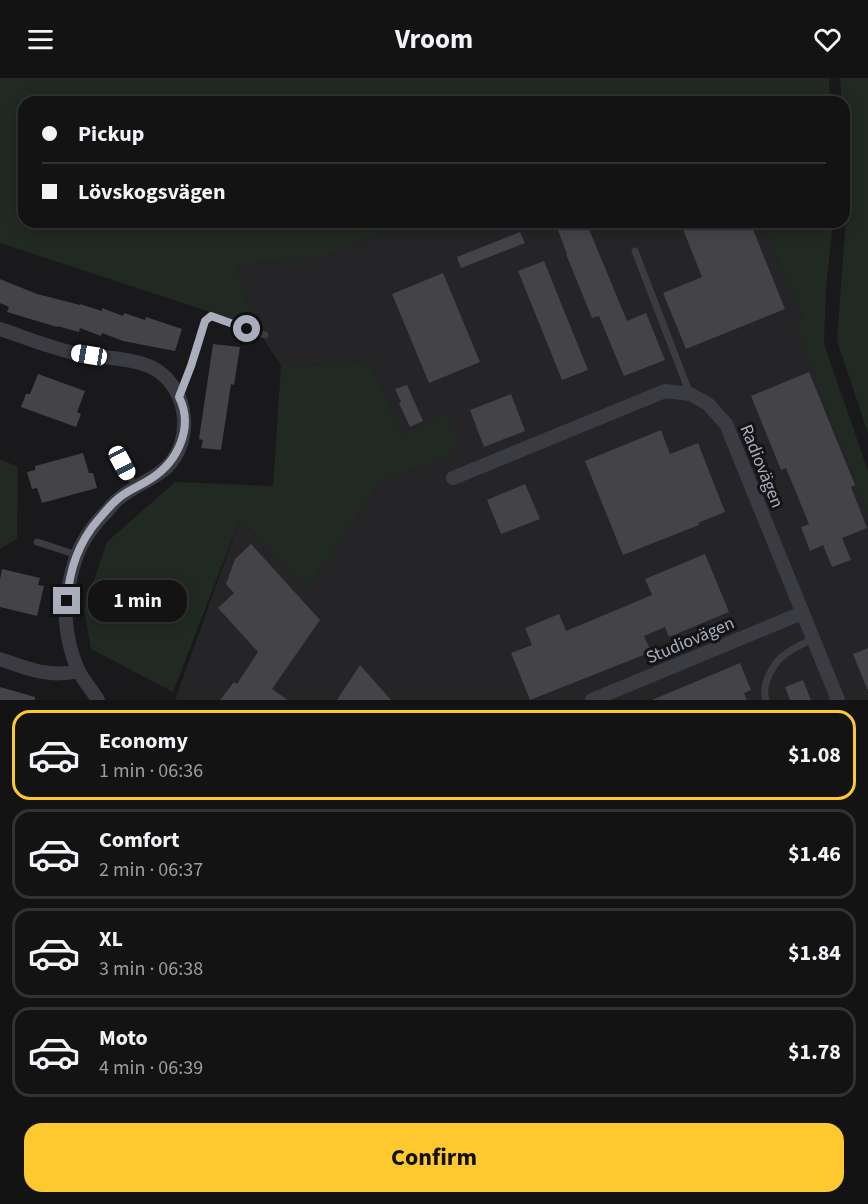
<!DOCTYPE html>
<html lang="en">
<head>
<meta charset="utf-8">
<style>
	:root { --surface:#131314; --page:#202022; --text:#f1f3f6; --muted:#9d9ea0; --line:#323234; --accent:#fdc92f }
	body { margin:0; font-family:"Source Sans 3",sans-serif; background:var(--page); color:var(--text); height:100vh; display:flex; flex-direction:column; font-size:22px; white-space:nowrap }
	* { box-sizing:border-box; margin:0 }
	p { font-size:20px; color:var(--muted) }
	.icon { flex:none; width:33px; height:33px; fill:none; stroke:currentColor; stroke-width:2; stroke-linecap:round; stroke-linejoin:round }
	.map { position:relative; height:622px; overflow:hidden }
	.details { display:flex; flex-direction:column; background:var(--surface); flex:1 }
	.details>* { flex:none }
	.hud { position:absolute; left:18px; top:18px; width:832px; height:132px; border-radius:18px; box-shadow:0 3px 15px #0003,0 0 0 2px var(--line); display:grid; align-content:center; height:132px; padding:0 24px; background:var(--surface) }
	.end { position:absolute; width:27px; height:27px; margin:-14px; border:8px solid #aaaebc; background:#111; box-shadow:0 0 0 3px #111 }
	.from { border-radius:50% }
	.bubble { position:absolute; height:42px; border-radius:18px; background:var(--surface); box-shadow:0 3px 15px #0003,0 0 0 2px var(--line); font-size:20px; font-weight:700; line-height:42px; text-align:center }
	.car { position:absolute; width:18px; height:36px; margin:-18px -9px; border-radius:8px; box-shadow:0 0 4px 2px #0007; background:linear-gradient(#fff 24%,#345 0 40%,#fff 0 76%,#345 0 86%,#fff 0) }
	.hud b { display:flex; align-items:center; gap:21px; height:57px; font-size:22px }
	.hud b+b { border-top:2px solid var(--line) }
	.hud i { width:15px; height:15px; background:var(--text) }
	ul { padding:10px 0 0; list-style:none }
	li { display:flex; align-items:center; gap:18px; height:90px; margin:0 12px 9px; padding:0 12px; border:3px solid var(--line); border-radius:18px }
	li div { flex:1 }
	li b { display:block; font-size:22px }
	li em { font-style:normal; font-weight:700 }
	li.active { border-color:var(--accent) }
	li>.icon { width:54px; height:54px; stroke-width:1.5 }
	.cta { display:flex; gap:12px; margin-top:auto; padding:12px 24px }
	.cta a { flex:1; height:69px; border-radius:18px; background:var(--accent); color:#111; font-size:24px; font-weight:700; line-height:69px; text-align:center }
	header { display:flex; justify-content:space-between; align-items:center; height:78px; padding:0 24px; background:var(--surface); font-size:27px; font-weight:700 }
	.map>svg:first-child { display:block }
	.built { fill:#252528 }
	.green { fill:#202a22 }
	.building { fill:#434348 }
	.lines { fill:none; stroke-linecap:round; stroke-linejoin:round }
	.lane { stroke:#3b3c42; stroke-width:7 }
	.street { stroke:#3b3c42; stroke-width:14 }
	.route { stroke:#aaaebc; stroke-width:8 }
	.labels { text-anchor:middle; stroke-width:6; stroke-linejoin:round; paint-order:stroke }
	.street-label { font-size:18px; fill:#aaaebc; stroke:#141416 }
</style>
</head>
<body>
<header><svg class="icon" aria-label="menu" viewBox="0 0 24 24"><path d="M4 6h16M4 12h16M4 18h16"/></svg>Vroom<svg class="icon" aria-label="heart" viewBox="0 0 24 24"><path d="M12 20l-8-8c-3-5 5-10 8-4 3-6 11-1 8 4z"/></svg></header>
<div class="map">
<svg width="868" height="622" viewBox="0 0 868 622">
	<rect width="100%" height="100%" fill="#19191b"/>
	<path class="built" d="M 403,144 L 762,144 L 868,392 L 868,622 L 175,622 L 240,441 L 307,510 L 381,404 L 435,384 L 403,356 L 369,284 L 281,288 L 256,249 L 236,188 L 327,178 Z"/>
	<g class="green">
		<path d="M 0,0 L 829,0 L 830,24 L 24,24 L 24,144 L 403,144 L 327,178 L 236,188 L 256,249 L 0,165 Z"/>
		<path d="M 840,0 L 868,0 L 868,355 L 837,263 L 849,99 L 845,50 L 844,24 L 842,24 Z"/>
		<path d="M 762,144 L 833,144 L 826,210 L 824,266 L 868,393 L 868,435 L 795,245 L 803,240 Z"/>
		<path d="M 369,284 L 403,356 L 447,336 L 459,368 L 435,384 L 381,404 L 307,510 L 240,441 L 173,614 L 91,571 L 84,531 L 107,464 L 175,404 L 273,408 L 281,288 Z"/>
		<path d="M 0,381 L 18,389 L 17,461 L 0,471 Z"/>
	</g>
	<g class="building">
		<path d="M 555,144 L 586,144 L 627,243 L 646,235 L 665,282 L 624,298 L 599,238 L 592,240 L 566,176 L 567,176 Z"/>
		<path d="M 680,144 L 750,144 L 785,231 L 686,271 L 663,215 L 702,199 Z"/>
		<path d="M 520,154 L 525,165 L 461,190 L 457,179 Z"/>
		<path d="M 544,183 L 588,292 L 562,302 L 518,193 Z"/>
		<path d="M 443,195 L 480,284 L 429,305 L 392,216 Z"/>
		<path d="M 0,201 L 37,216 L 53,220 L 80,227 L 80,226 L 102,233 L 102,230 L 123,238 L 124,235 L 145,242 L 146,239 L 182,251 L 175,273 L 123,263 L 102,255 L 101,258 L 80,250 L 79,254 L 57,248 L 57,249 L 7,234 L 9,229 L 0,225 Z"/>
		<path d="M 213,266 L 240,269 L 234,307 L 231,306 L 221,372 L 201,370 L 203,362 L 199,361 Z"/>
		<path d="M 809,294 L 855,407 L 851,409 L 867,450 L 842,460 L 851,482 L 832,489 L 823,467 L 810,473 L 801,449 L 809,446 L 786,390 L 781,392 L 751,318 Z"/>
		<path d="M 38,296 L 85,313 L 77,334 L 81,336 L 76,349 L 21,329 L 26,316 L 30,316 Z"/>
		<path d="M 407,307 L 423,343 L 410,349 L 399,325 L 401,324 L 395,311 Z"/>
		<path d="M 511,316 L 525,353 L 484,369 L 470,332 Z"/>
		<path d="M 661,352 L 670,376 L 698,365 L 725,434 L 698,445 L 699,447 L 623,477 L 585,383 Z"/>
		<path d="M 83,375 L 89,395 L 93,395 L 97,410 L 42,425 L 37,410 L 32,411 L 27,394 L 35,392 L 35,388 Z"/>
		<path d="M 525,406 L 540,441 L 501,456 L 487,422 Z"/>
		<path d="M 251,466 L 320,542 L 272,611 L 288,622 L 220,622 L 234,604 L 237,606 L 258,574 L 218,530 L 234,515 L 226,506 L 235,481 Z"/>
		<path d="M 705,476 L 729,534 L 669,559 L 665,549 L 644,558 L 651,574 L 530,622 L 511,575 L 532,567 L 525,550 L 559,536 L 566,553 L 652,517 L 645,501 Z"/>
		<path d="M 2,491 L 40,500 L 38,507 L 44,508 L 37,538 L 0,529 L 0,502 Z"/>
		<path d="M 868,570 L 868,611 L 867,611 L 853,576 Z"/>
		<path d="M 740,585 L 751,612 L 744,615 L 747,622 L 652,622 Z"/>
		<path d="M 360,587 L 391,622 L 337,622 Z"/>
		<path d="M 803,602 L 811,622 L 790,622 L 785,609 Z"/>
		<path d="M 0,609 L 35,619 L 35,622 L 0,622 Z"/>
	</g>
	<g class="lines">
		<g class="lane">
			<path d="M 635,173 L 690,316"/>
			<path d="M 180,317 L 197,272 L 205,243 L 211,238 L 265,257"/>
			<path d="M 116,374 L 136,409"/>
			<path d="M 37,464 L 71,475 L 77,478"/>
			<path d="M 766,622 C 761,608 772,587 783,578 C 791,571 803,566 813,561"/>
		</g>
		<g class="street">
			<path d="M 0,251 C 24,259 48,269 74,275 C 99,280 137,279 158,293 C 189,314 193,363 167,389 C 153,402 135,407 121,419 C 116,422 112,427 108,432 C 97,443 88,454 81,468 C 72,485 64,524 66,543 C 67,559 72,578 78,592 C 83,602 92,612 98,622"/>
			<path d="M 453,400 L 665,313 L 690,316 L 708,326 L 726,346 L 838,622"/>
			<path d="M 0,581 C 28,591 49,600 79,593"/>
			<path d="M 592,622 L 802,535"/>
		</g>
	</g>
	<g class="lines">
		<path class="route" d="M 67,523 C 69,494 78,465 98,442 C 105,434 112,425 120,419 C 130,411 142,407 152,400 C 178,383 194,349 179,319 L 191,288 L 205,243 L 211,238 L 247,251"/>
	</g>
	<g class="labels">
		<g class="street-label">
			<text transform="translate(762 388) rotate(68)" y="6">Radiovägen</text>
			<text transform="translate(690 562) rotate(-23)" y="6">Studiovägen</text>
		</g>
	</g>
</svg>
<i class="end from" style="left:247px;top:251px"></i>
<i class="end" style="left:67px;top:523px"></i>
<div class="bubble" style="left:88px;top:502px;width:99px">1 min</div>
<i class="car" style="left:89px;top:277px;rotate:279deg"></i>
<i class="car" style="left:122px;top:385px;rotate:152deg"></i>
<div class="hud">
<b><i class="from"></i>Pickup</b>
<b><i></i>Lövskogsvägen</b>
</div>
</div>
<section class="details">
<ul>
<li class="active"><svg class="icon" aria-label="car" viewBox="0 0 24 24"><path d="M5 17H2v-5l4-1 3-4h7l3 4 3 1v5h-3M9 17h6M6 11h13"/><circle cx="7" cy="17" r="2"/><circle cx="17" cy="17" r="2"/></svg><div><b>Economy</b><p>1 min · 06:36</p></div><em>$1.08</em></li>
<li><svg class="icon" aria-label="car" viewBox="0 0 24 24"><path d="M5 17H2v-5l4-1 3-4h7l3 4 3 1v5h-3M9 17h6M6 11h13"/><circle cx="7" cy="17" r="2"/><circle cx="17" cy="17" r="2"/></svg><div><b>Comfort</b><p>2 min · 06:37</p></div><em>$1.46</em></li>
<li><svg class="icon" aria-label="car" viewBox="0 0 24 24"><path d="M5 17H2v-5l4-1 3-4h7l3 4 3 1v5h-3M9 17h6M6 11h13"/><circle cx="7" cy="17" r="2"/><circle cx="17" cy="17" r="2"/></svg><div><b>XL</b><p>3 min · 06:38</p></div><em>$1.84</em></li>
<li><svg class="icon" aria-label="car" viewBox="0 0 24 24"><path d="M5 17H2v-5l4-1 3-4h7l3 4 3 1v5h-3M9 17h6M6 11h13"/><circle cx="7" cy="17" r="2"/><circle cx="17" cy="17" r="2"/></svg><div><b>Moto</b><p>4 min · 06:39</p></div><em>$1.78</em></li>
</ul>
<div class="cta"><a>Confirm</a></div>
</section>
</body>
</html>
